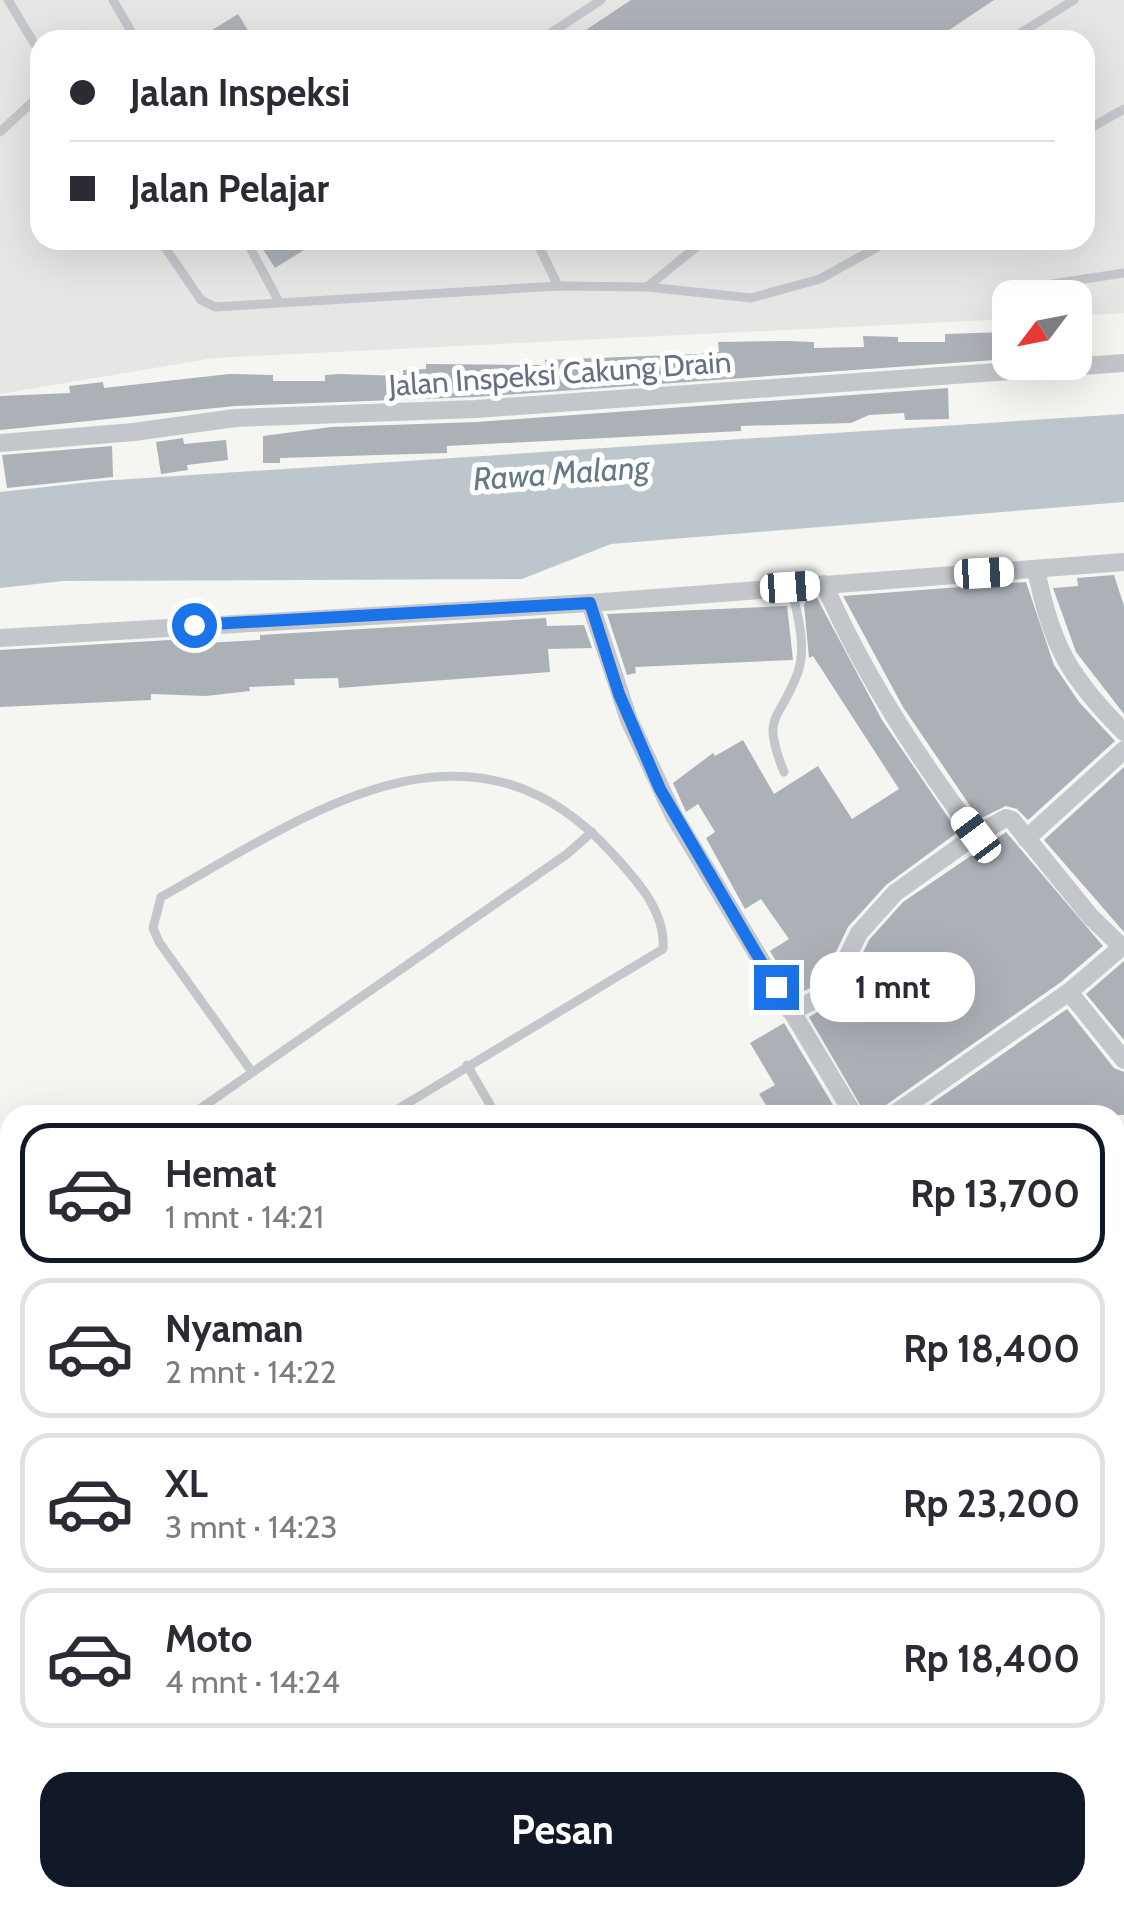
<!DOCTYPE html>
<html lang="id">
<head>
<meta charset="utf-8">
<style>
	:root { --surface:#fff; --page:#f7f7f7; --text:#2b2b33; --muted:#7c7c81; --line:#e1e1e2; --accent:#111827 }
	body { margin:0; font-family:Cabin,sans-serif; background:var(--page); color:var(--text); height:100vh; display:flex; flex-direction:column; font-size:38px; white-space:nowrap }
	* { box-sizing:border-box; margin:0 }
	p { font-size:32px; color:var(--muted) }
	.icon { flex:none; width:55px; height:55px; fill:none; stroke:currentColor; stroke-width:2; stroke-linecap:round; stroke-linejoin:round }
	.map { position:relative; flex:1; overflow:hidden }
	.panel { position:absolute; left:0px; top:1105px; width:1125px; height:802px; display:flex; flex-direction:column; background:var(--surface); border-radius:30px 30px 0 0; box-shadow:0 10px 40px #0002 }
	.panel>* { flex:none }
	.top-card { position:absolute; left:30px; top:30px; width:1065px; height:220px; border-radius:30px; box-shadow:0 10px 40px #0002; display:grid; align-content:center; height:220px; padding:0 40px; background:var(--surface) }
	.needle { width:65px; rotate:238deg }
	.controls { position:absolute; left:992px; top:280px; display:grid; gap:20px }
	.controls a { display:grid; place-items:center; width:100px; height:100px; border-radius:20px; background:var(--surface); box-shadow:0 10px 40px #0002; font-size:50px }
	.end { position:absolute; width:45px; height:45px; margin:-22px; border:12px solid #1a73e8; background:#fff; box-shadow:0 0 0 5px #fff }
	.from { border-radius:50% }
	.bubble { position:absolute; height:70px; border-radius:30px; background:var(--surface); box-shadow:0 10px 40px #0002; font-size:32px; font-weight:700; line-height:70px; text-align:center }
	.car { position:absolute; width:30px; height:60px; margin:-30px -15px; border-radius:12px; box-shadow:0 0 8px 2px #0007; background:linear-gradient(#fff 24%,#345 0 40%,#fff 0 76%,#345 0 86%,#fff 0) }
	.top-card b { display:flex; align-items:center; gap:35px; height:95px; font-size:38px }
	.top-card b+b { border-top:2px solid var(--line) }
	.top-card i { width:25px; height:25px; background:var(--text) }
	ul { padding:18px 0 0; list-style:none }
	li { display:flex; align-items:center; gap:30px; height:140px; margin:0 20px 15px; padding:0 20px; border:5px solid var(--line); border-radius:30px }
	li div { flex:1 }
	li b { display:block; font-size:38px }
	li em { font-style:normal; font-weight:700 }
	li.active { border-color:var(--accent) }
	li>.icon { width:90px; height:90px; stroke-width:1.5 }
	.action { display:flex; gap:20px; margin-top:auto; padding:20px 40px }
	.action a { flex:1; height:115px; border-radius:30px; background:var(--accent); color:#fff; font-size:40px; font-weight:700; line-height:115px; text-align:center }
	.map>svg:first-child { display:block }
	.built { fill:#e6e6e5; fill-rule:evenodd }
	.water { fill:#bcc6cc }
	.building { fill:#acb1b8 }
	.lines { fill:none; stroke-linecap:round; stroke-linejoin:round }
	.lane { stroke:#c3c6ca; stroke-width:9 }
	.street { stroke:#c3c6ca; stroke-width:18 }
	.route { stroke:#1a73e8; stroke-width:12 }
	.labels { text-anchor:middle; stroke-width:10; stroke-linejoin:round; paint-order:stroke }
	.street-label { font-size:30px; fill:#657183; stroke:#fff }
	.water-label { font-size:32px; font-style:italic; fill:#657986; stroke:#fff }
</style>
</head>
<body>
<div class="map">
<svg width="1124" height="1906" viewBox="0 0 1124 1906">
	<rect width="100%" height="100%" fill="#f5f6f2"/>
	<path class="built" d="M 0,0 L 1124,0 L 1124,313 L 1075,316 L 1075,298 L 1010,298 L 1010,319 L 214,358 L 0,394 ZM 40,40 L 1085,40 L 1085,240 L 40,240 Z"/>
	<path class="water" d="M 1124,414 L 1124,502 L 611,544 L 522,579 L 63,581 L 0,588 L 0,492 L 100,481 Z"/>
	<g class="building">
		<path d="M 631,0 L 994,0 L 934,40 L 571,40 Z"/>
		<path d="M 238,14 L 254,40 L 196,40 Z"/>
		<path d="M 257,240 L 320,240 L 275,268 Z"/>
		<path d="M 1007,332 L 1009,359 L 475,397 L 235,406 L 0,430 L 0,396 L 70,393 L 69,386 L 103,382 L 104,388 L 229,374 L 273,375 L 273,381 L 325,381 L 325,375 L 339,374 L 403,376 L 403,370 L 426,369 L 426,364 L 545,365 L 545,360 L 698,354 L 719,352 L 718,342 L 787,341 L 814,342 L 814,348 L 864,347 L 863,336 L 898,337 L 898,342 L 945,342 L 945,334 Z"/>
		<path d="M 948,388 L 949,419 L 905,420 L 904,413 L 869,415 L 851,423 L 741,426 L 741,431 L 447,446 L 447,453 L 280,458 L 280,463 L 263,463 L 263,436 L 331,427 L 477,422 Z"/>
		<path d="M 183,438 L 184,444 L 226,440 L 228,460 L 187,465 L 188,470 L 161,474 L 156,442 Z"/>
		<path d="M 112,446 L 113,477 L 7,488 L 2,455 Z"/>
		<path d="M 1114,575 L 1124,606 L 1124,714 L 1076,652 L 1053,588 L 1078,586 L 1077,578 Z"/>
		<path d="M 1026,582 L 1054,665 L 1079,702 L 1115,741 L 1028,820 L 1017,809 L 1006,806 L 979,819 L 903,707 L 843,596 Z"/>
		<path d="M 817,598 L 882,720 L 958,832 L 886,885 L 848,927 L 821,983 L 796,995 L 770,951 L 789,939 L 761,899 L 745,909 L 706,838 L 715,832 L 698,804 L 686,812 L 673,783 L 713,753 L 715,756 L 743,740 L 774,794 L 818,766 L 852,819 L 899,789 L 813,656 L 809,658 L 804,605 L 807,599 Z"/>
		<path d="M 787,606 L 793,660 L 635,667 L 636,673 L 627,675 L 607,614 Z"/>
		<path d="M 546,618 L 547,626 L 584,625 L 592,648 L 548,649 L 550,672 L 339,688 L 338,678 L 294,679 L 295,685 L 249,687 L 250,691 L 206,696 L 151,694 L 151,700 L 0,707 L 0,650 L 204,638 L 204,643 L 260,640 L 260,635 Z"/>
		<path d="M 1124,767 L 1124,932 L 1044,840 Z"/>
		<path d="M 1006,832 L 1103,946 L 1061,982 L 886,1105 L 881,1115 L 866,1115 L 809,1017 L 841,998 L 869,940 L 903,902 Z"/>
		<path d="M 1124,961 L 1124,1040 L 1086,994 Z"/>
		<path d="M 1067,1009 L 1114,1068 L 1124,1072 L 1124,1115 L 915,1115 Z"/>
		<path d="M 784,1023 L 839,1115 L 772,1115 L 759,1094 L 775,1085 L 750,1043 Z"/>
	</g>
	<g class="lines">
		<g class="lane">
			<path d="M 8,0 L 40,53"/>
			<path d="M 113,0 L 136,40"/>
			<path d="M 540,40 L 601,0"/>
			<path d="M 1009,40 L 1074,0"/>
			<path d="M 1085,131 L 1124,109"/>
			<path d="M 0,132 L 40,95"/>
			<path d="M 160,240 L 201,300 L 215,307 L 558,286 L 647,287 L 751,298 L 820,279 L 890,240"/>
			<path d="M 246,240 L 278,300"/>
			<path d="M 536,240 L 558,286"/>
			<path d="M 1039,286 L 1124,273"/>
			<path d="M 647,287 L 705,240"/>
			<path d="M 784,772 C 760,712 780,723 798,672 C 807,646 797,612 791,587"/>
			<path d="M 467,1065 L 496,1115"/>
			<path d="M 252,1072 L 159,942 L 153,928 L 161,897 C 306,816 468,696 611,852 C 635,878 666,911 663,949 L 388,1115"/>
			<path d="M 191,1115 L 567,854 L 592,832"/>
			<path d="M 0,1248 L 10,1241"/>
			<path d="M 1115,1689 L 1124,1694"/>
			<path d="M 1115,1776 L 1124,1768"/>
			<path d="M 971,1898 L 977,1906"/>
			<path d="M 1095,1898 L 1110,1906"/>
			<path d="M 695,1906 L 707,1898"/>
		</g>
		<g class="street">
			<path d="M 0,443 L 134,432 L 235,418 L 476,409 L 1124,363"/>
			<path d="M 1036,569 C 1051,645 1069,677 1124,732"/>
			<path d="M 824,584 C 863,674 917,757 976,835 L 1006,818 L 1012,820 L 1090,916 L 1122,947"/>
			<path d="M 590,603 L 629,720 L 674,816 L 854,1115"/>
			<path d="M 0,638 L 590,603 L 1124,562"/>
			<path d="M 1026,839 L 1124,750"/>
			<path d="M 1069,992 L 1124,1060"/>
			<path d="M 791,1012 L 830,992 L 859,933 L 895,893 L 976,835"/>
			<path d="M 893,1115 L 1069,992 L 1124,945"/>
			<path d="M 1115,1248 L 1124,1262"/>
			<path d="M 0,1473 L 10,1468"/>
			<path d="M 0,1672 L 10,1685"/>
			<path d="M 296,1898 L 300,1906"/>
			<path d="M 0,1901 L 4,1906"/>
			<path d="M 74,1906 L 85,1898"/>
		</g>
	</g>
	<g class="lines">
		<path class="route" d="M 194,625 L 590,603 L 619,694 L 660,789 L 776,987"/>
	</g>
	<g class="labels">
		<g class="street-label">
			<text transform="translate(560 374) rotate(-4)" y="10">Jalan Inspeksi Cakung Drain</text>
		</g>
		<g class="water-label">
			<text transform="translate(561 473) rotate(-4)" y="11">Rawa Malang</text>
		</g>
	</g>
</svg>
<div class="controls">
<a><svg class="needle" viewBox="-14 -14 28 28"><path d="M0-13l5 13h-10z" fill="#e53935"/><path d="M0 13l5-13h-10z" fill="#7c7c81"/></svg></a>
</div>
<i class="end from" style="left:194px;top:625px"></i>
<i class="end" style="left:776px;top:987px"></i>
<div class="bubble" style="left:810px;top:952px;width:165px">1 mnt</div>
<i class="car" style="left:984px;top:573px;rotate:87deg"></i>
<i class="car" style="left:790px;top:587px;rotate:86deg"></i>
<i class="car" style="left:976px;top:835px;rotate:323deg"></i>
<div class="top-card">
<b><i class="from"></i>Jalan Inspeksi</b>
<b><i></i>Jalan Pelajar</b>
</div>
<section class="panel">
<ul>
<li class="active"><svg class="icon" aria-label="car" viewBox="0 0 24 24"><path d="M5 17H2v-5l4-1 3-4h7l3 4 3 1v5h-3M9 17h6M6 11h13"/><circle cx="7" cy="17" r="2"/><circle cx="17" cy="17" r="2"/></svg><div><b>Hemat</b><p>1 mnt · 14:21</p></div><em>Rp 13,700</em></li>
<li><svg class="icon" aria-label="car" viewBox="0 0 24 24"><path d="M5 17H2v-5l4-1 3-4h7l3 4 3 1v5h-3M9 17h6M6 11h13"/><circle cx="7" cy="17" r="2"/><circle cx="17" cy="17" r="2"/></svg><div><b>Nyaman</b><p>2 mnt · 14:22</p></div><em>Rp 18,400</em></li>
<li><svg class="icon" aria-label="car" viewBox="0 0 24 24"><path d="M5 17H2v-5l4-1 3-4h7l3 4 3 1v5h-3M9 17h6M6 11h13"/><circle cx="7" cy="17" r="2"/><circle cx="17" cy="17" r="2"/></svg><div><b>XL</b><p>3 mnt · 14:23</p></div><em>Rp 23,200</em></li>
<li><svg class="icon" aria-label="car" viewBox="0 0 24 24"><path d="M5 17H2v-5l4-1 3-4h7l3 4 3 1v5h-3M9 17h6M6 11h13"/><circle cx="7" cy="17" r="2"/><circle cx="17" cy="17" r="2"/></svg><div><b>Moto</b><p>4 mnt · 14:24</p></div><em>Rp 18,400</em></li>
</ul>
<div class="action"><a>Pesan</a></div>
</section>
</div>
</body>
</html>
